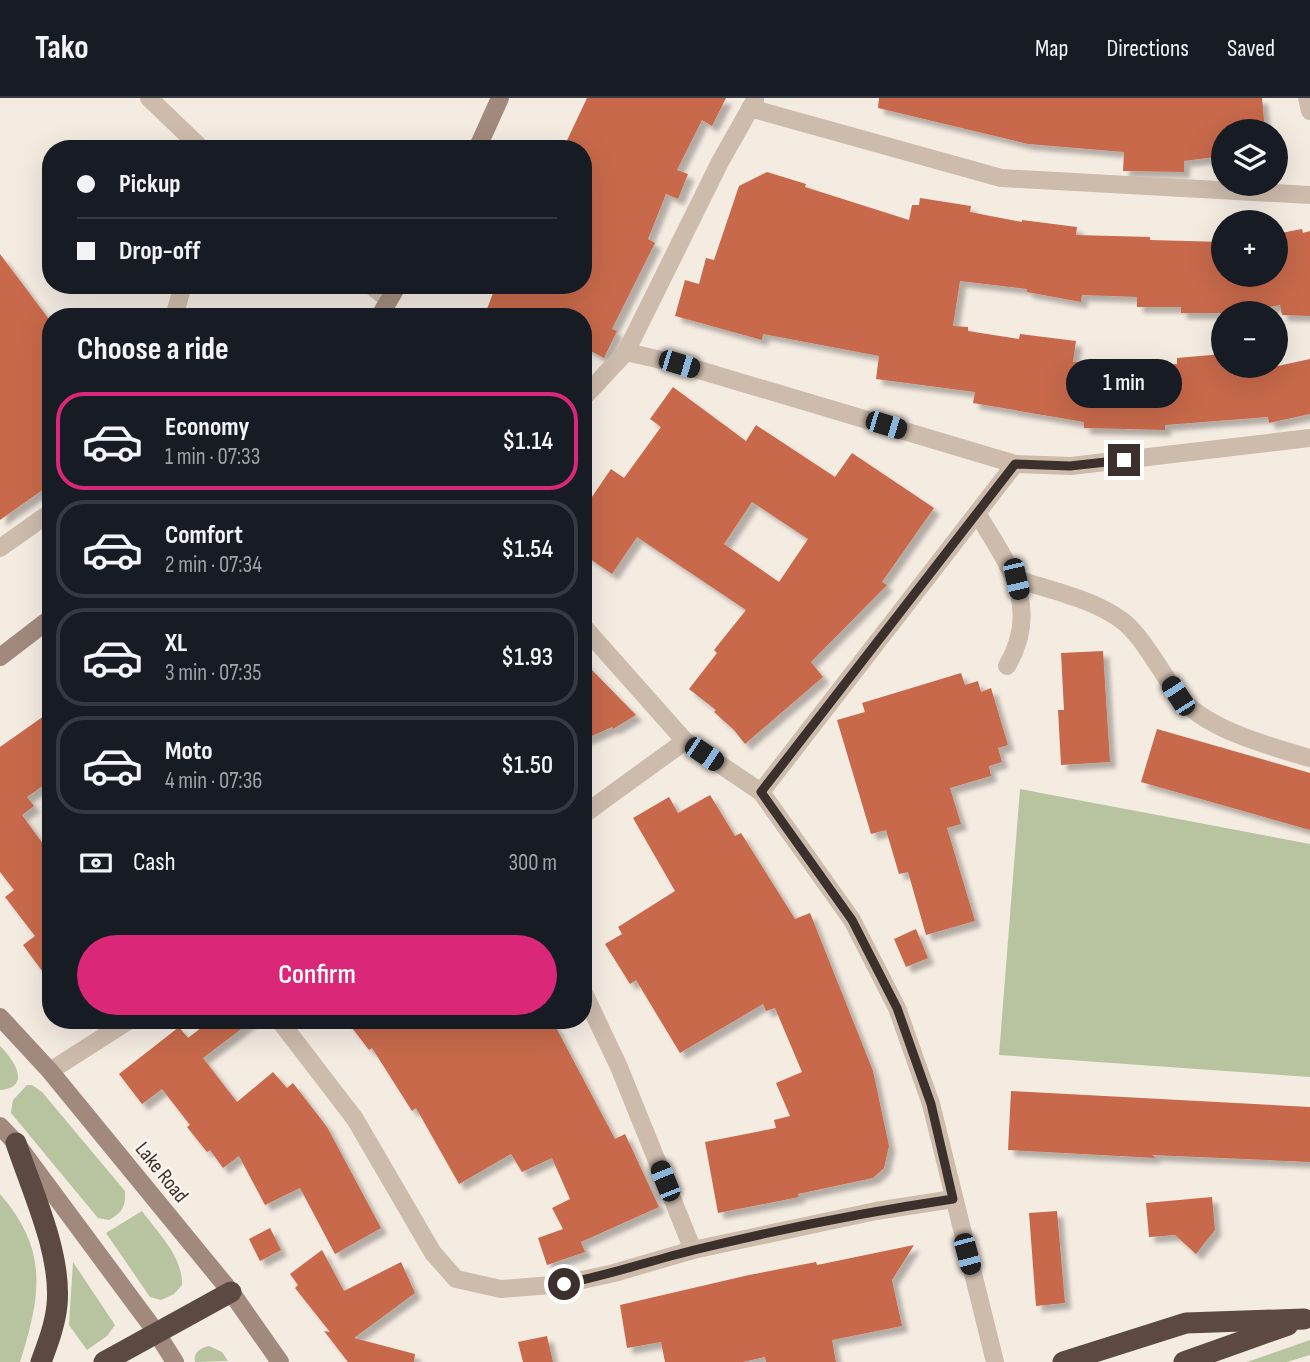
<!DOCTYPE html>
<html lang="en">
<head>
<meta charset="utf-8">
<style>
	:root { --surface:#171b24; --page:#242831; --text:#f1f3f6; --muted:#9ea1a6; --line:#363941; --accent:#db2777 }
	body { margin:0; font-family:"Sofia Sans Condensed",sans-serif; background:var(--page); color:var(--text); height:100vh; display:flex; flex-direction:column; font-size:26px; white-space:nowrap }
	* { box-sizing:border-box; margin:0 }
	p { font-size:23px; color:var(--muted) }
	.icon { flex:none; width:38px; height:38px; fill:none; stroke:currentColor; stroke-width:2; stroke-linecap:round; stroke-linejoin:round }
	.map { position:relative; flex:1; overflow:hidden }
	.panel { position:absolute; left:42px; top:210px; width:550px; height:721px; display:flex; flex-direction:column; background:var(--surface); border-radius:28px; box-shadow:0 7px 28px #0002 }
	.panel>* { flex:none }
	.guide { position:absolute; left:42px; top:42px; width:550px; height:154px; border-radius:28px; box-shadow:0 7px 28px #0002; display:grid; align-content:center; height:154px; padding:0 35px; background:var(--surface) }
	.controls { position:absolute; left:1211px; top:21px; display:grid; gap:14px }
	.controls a { display:grid; place-items:center; width:77px; height:77px; border-radius:50%; background:var(--surface); box-shadow:0 7px 28px #0002; font-size:35px }
	.end { position:absolute; width:32px; height:32px; margin:-16px; border:9px solid #3b302b; background:#fff; box-shadow:0 0 0 4px #fff }
	.from { border-radius:50% }
	.bubble { position:absolute; height:49px; border-radius:24px; background:var(--surface); box-shadow:0 7px 28px #0002; font-size:23px; font-weight:600; line-height:49px; text-align:center }
	.car { position:absolute; width:21px; height:42px; margin:-21px -10px; border-radius:9px; box-shadow:0 0 5px 2px #0007; background:linear-gradient(#222 24%,#8ab4d8 0 40%,#222 0 76%,#8ab4d8 0 86%,#222 0) }
	.guide b { display:flex; align-items:center; gap:24px; height:66px; font-size:26px }
	.guide b+b { border-top:2px solid var(--line) }
	.guide i { width:18px; height:18px; background:var(--text) }
	ul { padding:0; list-style:none }
	li { display:flex; align-items:center; gap:21px; height:98px; margin:0 14px 10px; padding:0 21px; border:4px solid var(--line); border-radius:28px }
	li div { flex:1 }
	li b { display:block; font-size:26px }
	li em { font-style:normal; font-weight:600 }
	li.active { border-color:var(--accent) }
	li>.icon { width:63px; height:63px; stroke-width:1.5 }
	h2 { padding:0 35px; font-size:32px; line-height:84px }
	.pay { display:flex; align-items:center; gap:18px; height:77px; padding:0 35px; font-size:26px }
	.pay p { margin-inline-start:auto }
	.primary-button { display:flex; gap:14px; margin-top:auto; padding:14px 35px }
	.primary-button a { flex:1; height:80px; border-radius:42px; background:var(--accent); color:#fff; font-size:28px; font-weight:600; line-height:80px; text-align:center }
	header { display:flex; align-items:center; gap:42px; box-sizing:border-box; height:98px; padding:0 35px; background:var(--surface); border-bottom:2px solid var(--line) }
	header strong { font-size:33px }
	nav { display:flex; gap:38px; margin-inline-start:auto; font-size:24px }
	.map>svg:first-child { display:block }
	.green { fill:#b8c4a0 }
	.building { fill:#c8694b; fill-rule:evenodd; filter:url(#shadow) }
	.lines { fill:none; stroke-linecap:round; stroke-linejoin:round }
	.lane { stroke:#cdbbac; stroke-width:18 }
	.street { stroke:#cdbbac; stroke-width:18 }
	.secondary { stroke:#a18a7d; stroke-width:18 }
	.highway { stroke:#5c4a42; stroke-width:21 }
	.route { stroke:#3b302b; stroke-width:9 }
	.labels { text-anchor:middle; stroke-width:5; stroke-linejoin:round; paint-order:stroke }
	.street-label { font-size:21px; fill:#3b302b; stroke:#fbf5ee }
</style>
</head>
<body>
<header>
<strong>Tako</strong>
<nav><a>Map</a><a>Directions</a><a>Saved</a></nav>
</header>
<div class="map">
<svg width="1310" height="1264" viewBox="0 0 1310 1264">
	<defs>
		<filter id="shadow"><feDropShadow dx="6" dy="6" stdDeviation="2" flood-color="#0004"/></filter>
	</defs>
	<rect width="100%" height="100%" fill="#f4ebe1"/>
	<g class="green">
		<path d="M 1020,691 L 1310,746 L 1310,979 L 999,957 Z"/>
		<path d="M 0,948 C 13,961 33,989 0,992 Z"/>
		<path d="M 27,987 L 32,987 L 42,994 L 125,1093 C 126,1108 122,1115 109,1122 L 98,1120 L 11,1015 L 13,1002 Z"/>
		<path d="M 0,1096 C 49,1153 41,1197 20,1264 L 0,1264 Z"/>
		<path d="M 142,1113 C 158,1135 183,1159 182,1187 L 174,1196 L 161,1202 L 150,1199 L 106,1135 Z"/>
		<path d="M 73,1164 L 115,1227 L 107,1238 L 87,1252 L 69,1227 Z"/>
		<path d="M 1310,1242 L 1310,1257 L 1287,1264 L 1247,1264 Z"/>
		<path d="M 209,1248 L 222,1254 L 228,1263 L 195,1264 C 193,1254 201,1250 209,1248 Z"/>
	</g>
	<g class="building">
		<path d="M 587,0 L 726,0 L 712,28 L 702,22 L 677,72 L 688,76 L 678,101 L 666,96 L 648,141 L 655,145 L 612,231 L 617,233 L 604,260 L 583,249 L 583,219 L 484,219 L 496,187 L 583,187 L 583,51 L 563,51 Z"/>
		<path d="M 879,0 L 1262,0 L 1265,33 L 1223,33 L 1223,58 L 1184,63 L 1184,74 L 1123,73 L 1124,54 L 1028,46 L 878,10 Z"/>
		<path d="M 767,74 L 806,86 L 805,89 L 909,122 L 912,107 L 919,107 L 920,100 L 971,108 L 970,114 L 1022,124 L 1022,122 L 1077,129 L 1076,137 L 1150,139 L 1150,142 L 1223,144 L 1223,177 L 1276,177 L 1276,136 L 1302,131 L 1303,135 L 1310,133 L 1310,218 L 1282,217 L 1280,207 L 1238,215 L 1181,215 L 1181,209 L 1137,209 L 1137,199 L 1082,197 L 1081,204 L 1027,194 L 1027,191 L 960,183 L 953,228 L 968,229 L 968,233 L 1019,241 L 1020,236 L 1076,243 L 1073,264 L 1177,266 L 1177,260 L 1223,256 L 1223,270 L 1245,268 L 1245,275 L 1310,261 L 1310,316 L 1269,325 L 1268,319 L 1165,327 L 1165,332 L 1084,330 L 1084,324 L 973,305 L 975,294 L 876,281 L 879,258 L 763,236 L 762,242 L 675,218 L 685,182 L 699,186 L 706,160 L 714,162 L 739,88 Z"/>
		<path d="M 0,156 L 51,224 L 51,386 L 0,422 Z"/>
		<path d="M 673,289 L 746,343 L 756,327 L 835,379 L 852,355 L 934,410 L 882,484 L 887,487 L 811,564 L 823,579 L 745,646 L 734,632 L 714,614 L 716,612 L 689,591 L 717,555 L 714,552 L 746,512 L 637,439 L 612,476 L 583,456 L 583,412 L 611,371 L 624,380 L 661,329 L 650,321 ZM 752,404 L 808,441 L 779,484 L 724,446 Z"/>
		<path d="M 1103,553 L 1110,664 L 1061,667 L 1058,612 L 1064,612 L 1061,555 Z"/>
		<path d="M 583,563 L 636,617 L 613,631 L 612,629 L 583,642 Z"/>
		<path d="M 961,575 L 965,587 L 978,583 L 981,594 L 991,590 L 1008,647 L 998,650 L 1002,664 L 989,668 L 991,678 L 950,690 L 961,726 L 947,730 L 975,823 L 926,837 L 908,774 L 899,776 L 886,732 L 871,736 L 837,622 L 865,614 L 862,605 Z"/>
		<path d="M 51,613 L 51,682 L 27,699 L 34,708 L 22,717 L 51,757 L 51,885 L 23,847 L 35,838 L 5,799 L 14,792 L 0,774 L 0,649 Z"/>
		<path d="M 1157,631 L 1310,675 L 1310,732 L 1141,684 Z"/>
		<path d="M 710,697 L 735,738 L 741,735 L 795,821 L 810,815 L 873,973 L 889,1048 L 884,1070 L 873,1080 L 798,1096 L 799,1099 L 718,1115 L 705,1044 L 776,1030 L 774,1022 L 790,1018 L 776,985 L 802,974 L 775,910 L 766,913 L 763,906 L 680,955 L 636,882 L 630,886 L 605,846 L 622,836 L 618,829 L 675,793 L 633,720 L 669,699 L 678,715 Z"/>
		<path d="M 916,831 L 928,860 L 906,869 L 894,841 Z"/>
		<path d="M 211,922 L 253,922 L 203,960 L 237,1004 L 273,974 L 287,990 L 293,985 L 327,1029 L 381,1130 L 335,1156 L 300,1090 L 265,1107 L 239,1058 L 223,1070 L 210,1052 L 207,1054 L 187,1029 L 190,1027 L 162,991 L 142,1006 L 119,976 L 179,929 L 188,940 Z"/>
		<path d="M 346,922 L 552,922 L 615,1041 L 625,1036 L 659,1109 L 581,1144 L 585,1154 L 547,1167 L 538,1140 L 563,1131 L 552,1110 L 570,1101 L 552,1060 L 522,1074 L 511,1056 L 459,1086 L 416,1010 L 412,1013 L 372,950 L 369,952 Z"/>
		<path d="M 1011,993 L 1310,1009 L 1310,1064 L 1152,1057 L 1156,1060 L 1008,1052 Z"/>
		<path d="M 1212,1099 L 1215,1132 L 1196,1156 L 1175,1137 L 1149,1139 L 1146,1105 Z"/>
		<path d="M 1057,1113 L 1065,1205 L 1036,1208 L 1029,1115 Z"/>
		<path d="M 270,1130 L 281,1152 L 260,1163 L 249,1141 Z"/>
		<path d="M 914,1147 L 892,1182 L 902,1228 L 832,1242 L 836,1264 L 766,1264 L 765,1259 L 743,1264 L 665,1264 L 661,1244 L 627,1250 L 620,1207 L 749,1177 L 816,1164 L 817,1167 Z"/>
		<path d="M 322,1152 L 344,1193 L 401,1164 L 415,1195 L 354,1240 L 415,1256 L 414,1264 L 348,1264 L 324,1233 L 330,1234 L 295,1190 L 298,1187 L 290,1176 Z"/>
		<path d="M 547,1238 L 553,1264 L 523,1264 L 518,1244 Z"/>
	</g>
	<g class="lines">
		<g class="lane">
			<path d="M 149,0 L 202,51"/>
			<path d="M 370,187 L 389,202"/>
			<path d="M 174,219 L 183,187"/>
			<path d="M 977,415 C 1008,467 1042,508 1007,568"/>
			<path d="M 0,450 L 51,414"/>
			<path d="M 1016,481 C 1050,492 1090,500 1120,521 C 1141,535 1162,576 1178,597 C 1204,631 1269,648 1310,660"/>
		</g>
		<g class="street">
			<path d="M 1307,0 L 1310,13"/>
			<path d="M 750,10 L 1001,80 L 1310,97"/>
			<path d="M 626,254 L 679,266 L 1015,366 L 1071,368 L 1310,340"/>
			<path d="M 583,300 L 626,254 L 720,64 L 755,2"/>
			<path d="M 583,528 L 685,643 L 761,694 L 852,822 L 897,910 L 931,1006 L 995,1264"/>
			<path d="M 761,694 L 1015,366"/>
			<path d="M 583,717 L 685,643"/>
			<path d="M 583,893 L 619,969 L 693,1152"/>
			<path d="M 279,922 L 355,1021 L 433,1155 L 456,1181 L 501,1191 L 564,1186 L 614,1175 L 693,1152 L 876,1113 L 953,1101"/>
			<path d="M 50,973 L 130,922"/>
		</g>
		<g class="secondary">
			<path d="M 477,51 L 500,0"/>
			<path d="M 379,219 L 398,187"/>
			<path d="M 0,559 L 51,520"/>
			<path d="M 0,919 L 50,973 L 231,1194 L 280,1264"/>
			<path d="M 0,1028 L 16,1045 L 156,1234 L 175,1264"/>
		</g>
		<g class="highway">
			<path d="M 16,1045 C 32,1093 62,1156 57,1207 C 55,1227 48,1245 41,1264"/>
			<path d="M 104,1264 L 231,1194"/>
			<path d="M 1063,1264 L 1186,1225 L 1304,1221"/>
			<path d="M 1184,1264 L 1288,1227"/>
		</g>
	</g>
	<g class="lines">
		<path class="route" d="M 564,1186 C 608,1177 650,1163 694,1152 C 780,1131 866,1114 953,1101 L 931,1006 L 897,910 L 852,822 L 761,694 L 1015,366 L 1070,368 L 1124,362"/>
	</g>
	<g class="labels">
		<g class="street-label">
			<text transform="translate(162 1074) rotate(51)" y="7">Lake Road</text>
		</g>
	</g>
</svg>
<div class="controls">
<a><svg class="icon" aria-label="layers" viewBox="0 0 24 24"><path d="M12 4l9 5-9 5-9-5zM3 14l9 5 9-5"/></svg></a>
<a>+</a>
<a>−</a>
</div>
<i class="end from" style="left:564px;top:1186px"></i>
<i class="end" style="left:1124px;top:362px"></i>
<div class="bubble" style="left:1066px;top:261px;width:116px">1 min</div>
<i class="car" style="left:679px;top:266px;rotate:107deg"></i>
<i class="car" style="left:886px;top:327px;rotate:107deg"></i>
<i class="car" style="left:1016px;top:481px;rotate:167deg"></i>
<i class="car" style="left:1178px;top:598px;rotate:327deg"></i>
<i class="car" style="left:704px;top:656px;rotate:124deg"></i>
<i class="car" style="left:665px;top:1083px;rotate:338deg"></i>
<i class="car" style="left:967px;top:1156px;rotate:165deg"></i>
<div class="guide">
<b><i class="from"></i>Pickup</b>
<b><i></i>Drop-off</b>
</div>
<section class="panel">
<h2>Choose a ride</h2>
<ul>
<li class="active"><svg class="icon" aria-label="car" viewBox="0 0 24 24"><path d="M5 17H2v-5l4-1 3-4h7l3 4 3 1v5h-3M9 17h6M6 11h13"/><circle cx="7" cy="17" r="2"/><circle cx="17" cy="17" r="2"/></svg><div><b>Economy</b><p>1 min · 07:33</p></div><em>$1.14</em></li>
<li><svg class="icon" aria-label="car" viewBox="0 0 24 24"><path d="M5 17H2v-5l4-1 3-4h7l3 4 3 1v5h-3M9 17h6M6 11h13"/><circle cx="7" cy="17" r="2"/><circle cx="17" cy="17" r="2"/></svg><div><b>Comfort</b><p>2 min · 07:34</p></div><em>$1.54</em></li>
<li><svg class="icon" aria-label="car" viewBox="0 0 24 24"><path d="M5 17H2v-5l4-1 3-4h7l3 4 3 1v5h-3M9 17h6M6 11h13"/><circle cx="7" cy="17" r="2"/><circle cx="17" cy="17" r="2"/></svg><div><b>XL</b><p>3 min · 07:35</p></div><em>$1.93</em></li>
<li><svg class="icon" aria-label="car" viewBox="0 0 24 24"><path d="M5 17H2v-5l4-1 3-4h7l3 4 3 1v5h-3M9 17h6M6 11h13"/><circle cx="7" cy="17" r="2"/><circle cx="17" cy="17" r="2"/></svg><div><b>Moto</b><p>4 min · 07:36</p></div><em>$1.50</em></li>
</ul>
<div class="pay"><svg class="icon" aria-label="cash" viewBox="0 0 24 24"><path d="M3 7h18v10H3z"/><circle cx="12" cy="12" r="2"/></svg>Cash<p>300 m</p></div>
<div class="primary-button"><a>Confirm</a></div>
</section>
</div>
</body>
</html>
